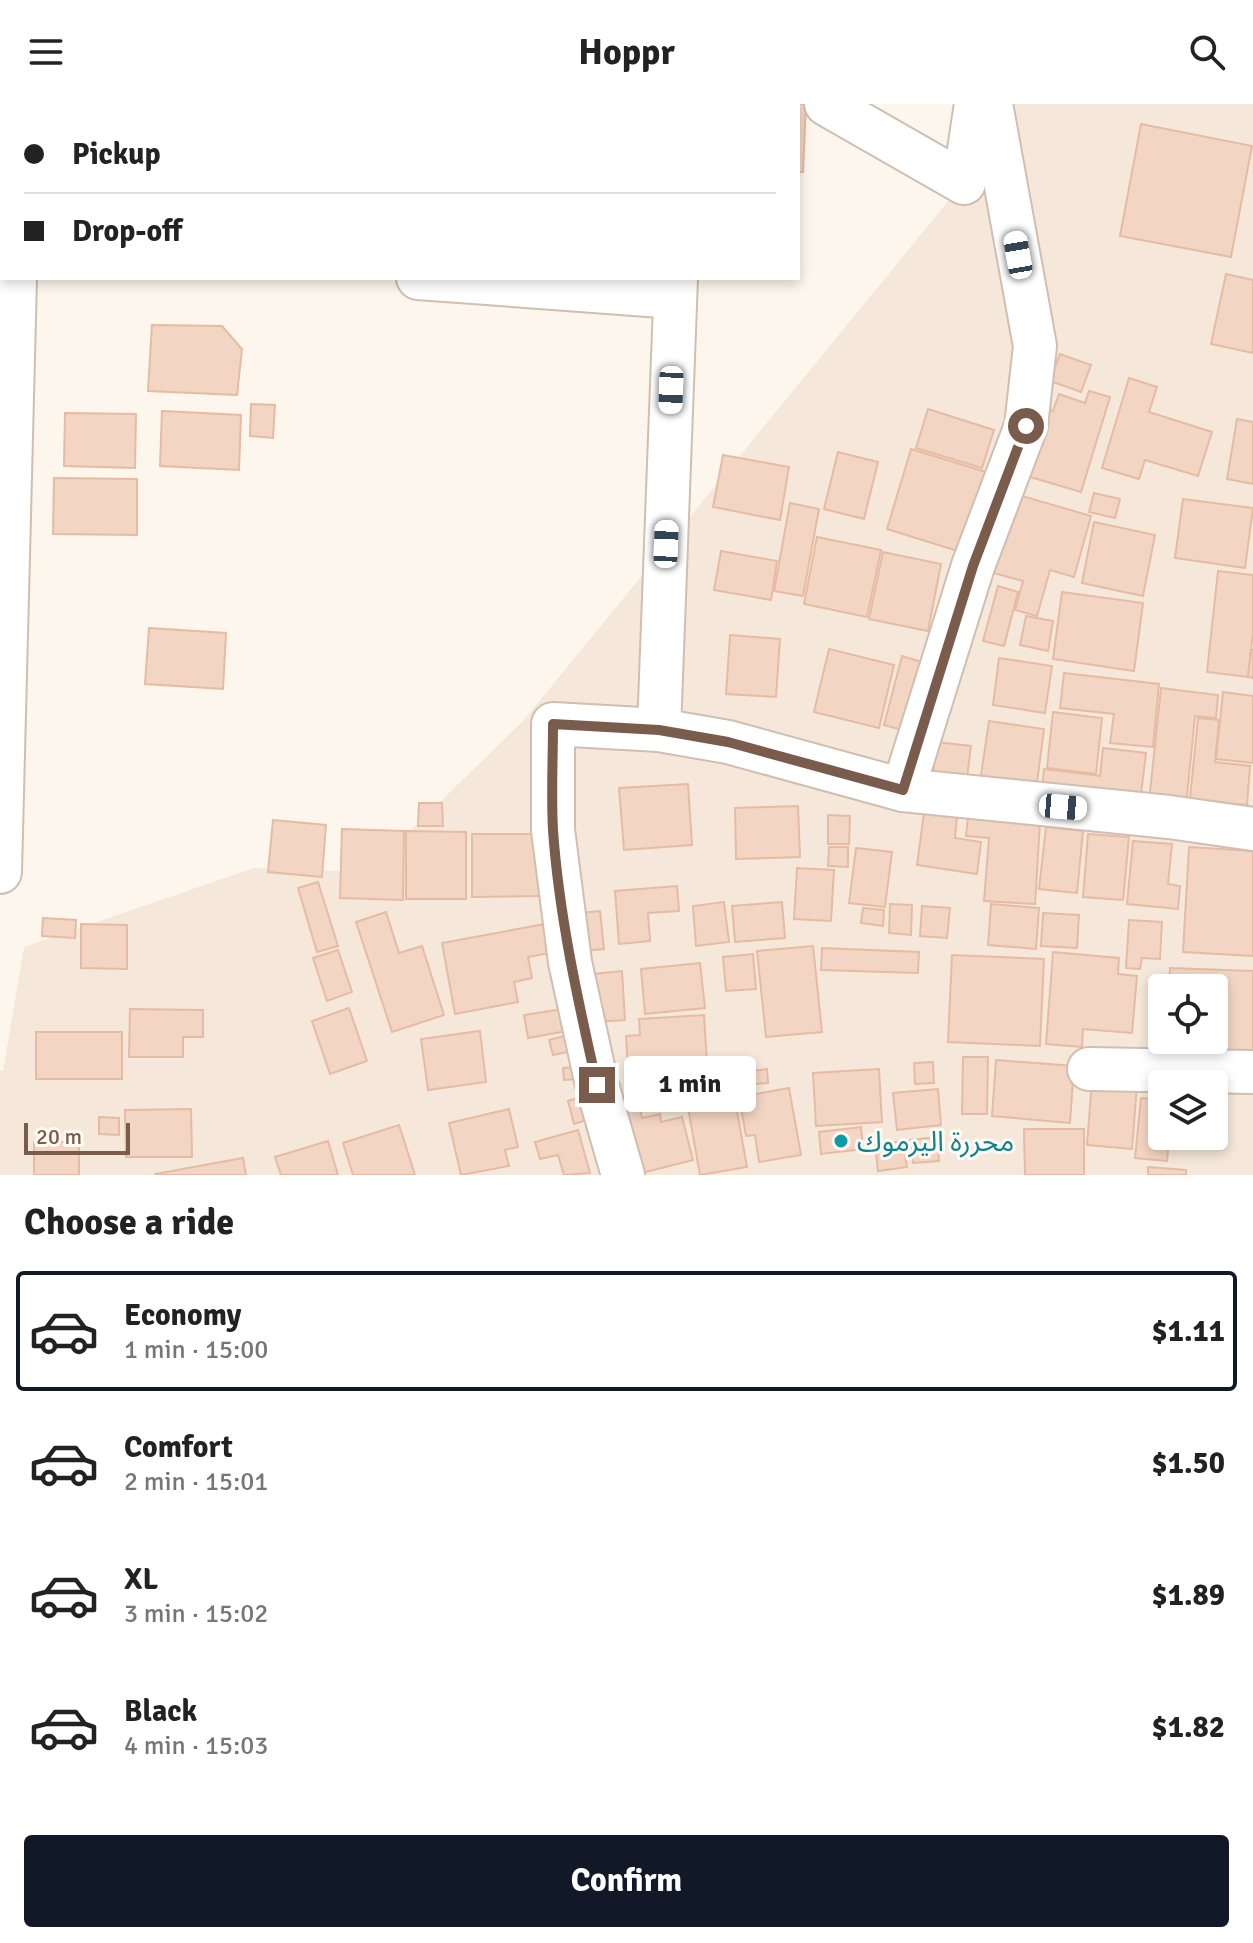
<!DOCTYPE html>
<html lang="en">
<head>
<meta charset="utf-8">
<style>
	:root { --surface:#fff; --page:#f2f2f2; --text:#222; --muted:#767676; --line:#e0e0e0; --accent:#111827 }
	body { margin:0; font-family:Signika,"Noto Sans Arabic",sans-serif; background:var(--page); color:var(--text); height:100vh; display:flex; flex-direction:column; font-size:30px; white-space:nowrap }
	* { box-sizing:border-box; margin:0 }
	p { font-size:26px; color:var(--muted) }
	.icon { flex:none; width:44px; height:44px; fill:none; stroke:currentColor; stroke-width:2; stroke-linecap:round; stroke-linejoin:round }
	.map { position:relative; height:1071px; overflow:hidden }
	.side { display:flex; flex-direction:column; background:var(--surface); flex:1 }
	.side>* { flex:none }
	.banner { position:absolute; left:0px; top:0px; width:800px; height:176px; box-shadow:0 4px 12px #0003; display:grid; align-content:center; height:176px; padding:0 24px; background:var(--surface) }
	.buttons { position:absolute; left:1148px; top:870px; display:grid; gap:16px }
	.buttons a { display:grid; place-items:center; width:80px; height:80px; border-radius:8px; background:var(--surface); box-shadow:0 4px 12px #0003; font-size:40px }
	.scale { position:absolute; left:24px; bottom:20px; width:106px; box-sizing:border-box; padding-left:8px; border:4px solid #7a5c4d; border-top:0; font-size:22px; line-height:28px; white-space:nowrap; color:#7a5c4d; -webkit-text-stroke:6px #fffaf3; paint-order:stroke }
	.end { position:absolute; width:36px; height:36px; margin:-18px; border:10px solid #7a5c4d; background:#fff; box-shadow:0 0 0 4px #fff }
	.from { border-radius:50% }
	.bubble { position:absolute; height:56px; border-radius:8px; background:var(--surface); box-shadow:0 4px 12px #0003; font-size:26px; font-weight:700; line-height:56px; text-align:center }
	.car { position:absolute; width:24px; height:48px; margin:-24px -12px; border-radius:10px; box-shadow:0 0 6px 2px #0007; background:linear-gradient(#fff 24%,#345 0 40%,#fff 0 76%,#345 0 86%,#fff 0) }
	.banner b { display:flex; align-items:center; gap:28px; height:76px; font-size:30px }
	.banner b+b { border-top:2px solid var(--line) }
	.banner i { width:20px; height:20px; background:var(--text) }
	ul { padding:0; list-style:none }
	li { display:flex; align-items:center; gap:24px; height:120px; margin:0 16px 12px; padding:0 8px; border:4px solid transparent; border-radius:8px }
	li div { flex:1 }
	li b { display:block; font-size:30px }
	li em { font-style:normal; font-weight:700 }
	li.on { border-color:var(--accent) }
	li>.icon { width:72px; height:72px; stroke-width:1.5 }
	h2 { padding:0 24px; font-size:36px; line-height:96px }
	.button { display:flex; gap:16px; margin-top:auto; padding:16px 24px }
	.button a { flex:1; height:92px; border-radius:8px; background:var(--accent); color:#fff; font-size:32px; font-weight:700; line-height:92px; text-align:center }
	header { display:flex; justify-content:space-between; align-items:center; height:104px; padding:0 24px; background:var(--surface); font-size:36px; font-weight:700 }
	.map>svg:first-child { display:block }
	.residential { fill:#f5e8da; fill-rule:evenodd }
	.building { fill:#f3d5c3; stroke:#e6bba3; stroke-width:2 }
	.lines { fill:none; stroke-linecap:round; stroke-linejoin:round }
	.minor-casing { stroke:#d1beb0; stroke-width:46 }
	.minor { stroke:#fff; stroke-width:42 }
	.route { stroke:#7a5c4d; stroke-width:10 }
	.culture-dot { fill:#0f9aa8; stroke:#fffaf3; stroke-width:3 }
	.labels { text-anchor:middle; stroke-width:6; stroke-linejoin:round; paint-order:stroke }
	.culture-label { font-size:28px; fill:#0d838f; stroke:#fffaf3; text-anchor:start }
</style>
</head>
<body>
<header><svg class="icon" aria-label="menu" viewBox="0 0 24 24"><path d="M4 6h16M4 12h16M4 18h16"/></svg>Hoppr<svg class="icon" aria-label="search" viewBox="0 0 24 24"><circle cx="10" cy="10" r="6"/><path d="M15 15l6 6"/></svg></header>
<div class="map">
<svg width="1253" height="1071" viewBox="0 0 1253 1071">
	<rect width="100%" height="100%" fill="#fdf6ec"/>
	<path class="residential" d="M 980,0 L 1253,0 L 1253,1071 L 0,1071 L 0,967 L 3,967 L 24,843 L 254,764 L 368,768 L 523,617 L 963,79 ZM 1162,884 L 1214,884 L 1214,936 L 1162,936 ZM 1162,980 L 1214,980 L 1214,1032 L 1162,1032 Z"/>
	<g class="building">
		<path d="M 533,0 L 586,0 L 533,2 Z"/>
		<path d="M 730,0 L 806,0 L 803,68 L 798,68 L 798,2 L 730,2 Z"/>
		<path d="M 1141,20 L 1252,42 L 1231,153 L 1120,132 Z"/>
		<path d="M 1226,170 L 1253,176 L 1253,249 L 1211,240 Z"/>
		<path d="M 152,221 L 222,222 L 242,245 L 237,291 L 148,287 Z"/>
		<path d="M 1060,250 L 1091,261 L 1081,288 L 1050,277 Z"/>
		<path d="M 1129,274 L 1157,283 L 1149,308 L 1212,328 L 1198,372 L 1145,356 L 1139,375 L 1102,364 Z"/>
		<path d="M 1089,287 L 1110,293 L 1081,388 L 1020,370 L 1041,303 L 1053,307 L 1059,290 L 1085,299 Z"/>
		<path d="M 251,300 L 275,301 L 273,334 L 250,332 Z"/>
		<path d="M 928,305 L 994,326 L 982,364 L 916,344 Z"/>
		<path d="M 162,307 L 241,311 L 239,366 L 160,362 Z"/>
		<path d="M 65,309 L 136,310 L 135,364 L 64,362 Z"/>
		<path d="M 1237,315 L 1253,318 L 1253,380 L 1227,375 Z"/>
		<path d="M 911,345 L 986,368 L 961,448 L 887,425 Z"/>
		<path d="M 838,348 L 878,358 L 864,415 L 824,405 Z"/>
		<path d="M 723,351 L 789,363 L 780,416 L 713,403 Z"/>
		<path d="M 54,374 L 137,375 L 137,431 L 53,430 Z"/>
		<path d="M 1008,388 L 1091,412 L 1074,473 L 1050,466 L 1037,512 L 1015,506 L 1023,477 L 986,467 Z"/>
		<path d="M 1094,389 L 1120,395 L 1115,414 L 1089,408 Z"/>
		<path d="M 1183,395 L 1253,404 L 1245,464 L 1175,454 Z"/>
		<path d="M 790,399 L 819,405 L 803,492 L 774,487 Z"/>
		<path d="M 1094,418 L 1155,431 L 1143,492 L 1082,479 Z"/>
		<path d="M 817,433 L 881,446 L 867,513 L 804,500 Z"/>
		<path d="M 721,447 L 777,457 L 771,496 L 714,486 Z"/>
		<path d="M 883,448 L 941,460 L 928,527 L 869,515 Z"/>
		<path d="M 1218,467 L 1253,471 L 1253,528 L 1248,573 L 1207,568 Z"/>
		<path d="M 998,482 L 1018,488 L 1004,542 L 983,537 Z"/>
		<path d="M 1062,488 L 1143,499 L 1134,567 L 1053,555 Z"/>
		<path d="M 1026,512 L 1053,517 L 1048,547 L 1020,541 Z"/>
		<path d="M 149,524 L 226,529 L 223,585 L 145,580 Z"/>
		<path d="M 730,531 L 780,535 L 776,593 L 726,590 Z"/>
		<path d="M 829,545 L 894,561 L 879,624 L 814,608 Z"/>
		<path d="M 1251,546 L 1253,546 L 1253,574 L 1248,573 Z"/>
		<path d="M 902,552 L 928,560 L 910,628 L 884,621 Z"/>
		<path d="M 999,554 L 1052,562 L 1045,609 L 993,601 Z"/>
		<path d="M 1064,569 L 1159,580 L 1153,643 L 1110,639 L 1114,610 L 1060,604 Z"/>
		<path d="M 1161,584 L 1218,591 L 1216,614 L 1195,612 L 1186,702 L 1149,698 Z"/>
		<path d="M 1223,588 L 1253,592 L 1253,659 L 1216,655 Z"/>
		<path d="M 1053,608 L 1102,614 L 1096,670 L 1047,664 Z"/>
		<path d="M 1198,614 L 1219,616 L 1215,658 L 1250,662 L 1247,701 L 1190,695 Z"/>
		<path d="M 989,617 L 1044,625 L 1036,686 L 980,678 Z"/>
		<path d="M 936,638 L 971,642 L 966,682 L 932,679 Z"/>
		<path d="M 1103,644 L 1146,649 L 1140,698 L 1042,685 L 1044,665 L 1100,672 Z"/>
		<path d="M 688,680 L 692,741 L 624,746 L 619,684 Z"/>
		<path d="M 419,699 L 442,699 L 443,722 L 418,722 Z"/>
		<path d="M 798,702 L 800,753 L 736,755 L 735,704 Z"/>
		<path d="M 924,709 L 957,713 L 955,734 L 981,738 L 977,770 L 917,761 Z"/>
		<path d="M 828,711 L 850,712 L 849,740 L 828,740 Z"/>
		<path d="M 968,713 L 1040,719 L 1035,800 L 984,797 L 989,734 L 966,732 Z"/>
		<path d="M 273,716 L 326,721 L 322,773 L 268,768 Z"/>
		<path d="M 1046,723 L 1083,727 L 1077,789 L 1039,785 Z"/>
		<path d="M 342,725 L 404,727 L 403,796 L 340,794 Z"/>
		<path d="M 406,727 L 466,728 L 466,795 L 406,795 Z"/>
		<path d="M 472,730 L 542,730 L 543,792 L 472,793 Z"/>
		<path d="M 1088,730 L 1129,733 L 1123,796 L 1083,793 Z"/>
		<path d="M 1133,737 L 1172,740 L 1168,780 L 1180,782 L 1178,805 L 1127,800 Z"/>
		<path d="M 829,743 L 848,743 L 848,763 L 828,762 Z"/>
		<path d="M 1189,743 L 1253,747 L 1253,852 L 1183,848 Z"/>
		<path d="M 856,744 L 892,748 L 885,803 L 849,799 Z"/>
		<path d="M 797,764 L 834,766 L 831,817 L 794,815 Z"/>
		<path d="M 318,778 L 338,842 L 317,848 L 298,784 Z"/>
		<path d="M 677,782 L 679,807 L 648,809 L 650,837 L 619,840 L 615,787 Z"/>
		<path d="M 724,798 L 729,838 L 696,842 L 693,802 Z"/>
		<path d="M 782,798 L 785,834 L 735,838 L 732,802 Z"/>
		<path d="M 890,800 L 912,801 L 911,831 L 889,829 Z"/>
		<path d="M 991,800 L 1039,804 L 1036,845 L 988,841 Z"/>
		<path d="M 922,802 L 950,804 L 947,834 L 920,832 Z"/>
		<path d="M 863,804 L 884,806 L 883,822 L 861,819 Z"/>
		<path d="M 600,807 L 604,845 L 583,847 L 579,809 Z"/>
		<path d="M 386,808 L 399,849 L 422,842 L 444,911 L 392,928 L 356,818 Z"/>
		<path d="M 1043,809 L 1079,811 L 1077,844 L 1041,842 Z"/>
		<path d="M 43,814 L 76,816 L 75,834 L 42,832 Z"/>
		<path d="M 1129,816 L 1162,818 L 1160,855 L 1142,854 L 1140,865 L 1126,864 Z"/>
		<path d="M 550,819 L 555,848 L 528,853 L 532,874 L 514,878 L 518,898 L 455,910 L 442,839 Z"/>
		<path d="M 81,820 L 127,821 L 127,865 L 81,864 Z"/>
		<path d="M 813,842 L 822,928 L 766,933 L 757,847 Z"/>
		<path d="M 822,844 L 919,848 L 918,869 L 821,866 Z"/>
		<path d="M 338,846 L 352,888 L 327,897 L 313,854 Z"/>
		<path d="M 1053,848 L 1119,854 L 1118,870 L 1137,872 L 1132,929 L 1083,925 L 1082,943 L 1046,940 Z"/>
		<path d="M 753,850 L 756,885 L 726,887 L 723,853 Z"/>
		<path d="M 952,851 L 1044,855 L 1040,942 L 948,938 Z"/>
		<path d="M 700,859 L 705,904 L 645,910 L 641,865 Z"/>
		<path d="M 1170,864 L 1253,867 L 1253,958 L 1167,955 L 1168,936 L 1214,936 L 1214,884 L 1169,884 Z"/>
		<path d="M 622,867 L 625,916 L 596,918 L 593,870 Z"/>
		<path d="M 349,904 L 367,957 L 330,970 L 312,917 Z"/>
		<path d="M 130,905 L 203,906 L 203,933 L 183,933 L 183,953 L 129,953 Z"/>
		<path d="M 563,905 L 567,927 L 528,934 L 524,911 Z"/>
		<path d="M 704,911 L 707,959 L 628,964 L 626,932 L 640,931 L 639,915 Z"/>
		<path d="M 480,927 L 486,978 L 428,986 L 421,935 Z"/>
		<rect x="36" y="928" width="86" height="47"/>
		<path d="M 568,931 L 572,947 L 553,951 L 549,936 Z"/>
		<path d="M 963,953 L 988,953 L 987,1010 L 962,1010 Z"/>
		<path d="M 996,956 L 1074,962 L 1070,1019 L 992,1012 Z"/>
		<path d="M 933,958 L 934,979 L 915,980 L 914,959 Z"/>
		<path d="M 576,963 L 577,975 L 564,976 L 563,964 Z"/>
		<path d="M 767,965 L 768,979 L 745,981 L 744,968 Z"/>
		<path d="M 879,965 L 882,1018 L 816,1022 L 813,969 Z"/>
		<path d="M 730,968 L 747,1063 L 700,1071 L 683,976 Z"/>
		<path d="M 1092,977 L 1137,981 L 1132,1045 L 1087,1041 Z"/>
		<path d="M 789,984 L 801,1051 L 759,1058 L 755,1031 L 746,1032 L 739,993 Z"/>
		<path d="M 938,985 L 941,1021 L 897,1026 L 893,989 Z"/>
		<path d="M 584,992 L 590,1015 L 574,1020 L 568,997 Z"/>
		<path d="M 1141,994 L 1162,996 L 1162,1032 L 1180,1032 L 1179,1036 L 1169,1035 L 1167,1057 L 1135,1054 Z"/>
		<path d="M 638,997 L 642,1014 L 660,1010 L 661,1018 L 682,1013 L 693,1056 L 638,1070 L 620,1002 Z"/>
		<path d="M 191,1005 L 192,1053 L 126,1053 L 125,1006 Z"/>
		<path d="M 509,1005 L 518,1043 L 505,1046 L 509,1062 L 461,1071 L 449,1019 Z"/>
		<path d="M 99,1013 L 119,1014 L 119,1031 L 99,1030 Z"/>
		<path d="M 399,1021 L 415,1071 L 353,1071 L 343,1039 Z"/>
		<path d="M 861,1023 L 863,1045 L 821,1050 L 819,1028 Z"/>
		<path d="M 1024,1025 L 1084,1025 L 1084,1071 L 1025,1071 Z"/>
		<path d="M 578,1026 L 590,1069 L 564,1071 L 558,1051 L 540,1055 L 535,1038 Z"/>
		<path d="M 937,1033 L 939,1057 L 913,1059 L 910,1036 Z"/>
		<path d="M 328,1037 L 338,1071 L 281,1071 L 275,1053 Z"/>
		<path d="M 903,1037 L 907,1063 L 878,1067 L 875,1040 Z"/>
		<rect x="34" y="1038" width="45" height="33"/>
		<path d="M 243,1054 L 246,1071 L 155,1071 L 155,1070 Z"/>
		<path d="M 1148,1063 L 1186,1066 L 1186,1071 L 1148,1071 Z"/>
	</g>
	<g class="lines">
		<defs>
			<g id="minor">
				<path d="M 826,0 L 964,79 L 976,0"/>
				<path d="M 688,2 L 688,0"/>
				<path d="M 418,174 L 675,193"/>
				<path d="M 659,626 L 676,174"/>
				<path d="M 903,686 L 973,462 L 1026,322 L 1035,242 L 991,0"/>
				<path d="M 0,768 L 15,174"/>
				<path d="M 1089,965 L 1253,968"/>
				<path d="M 623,1071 L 597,981 L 570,858 L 553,726 L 553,620 L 659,626 L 728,638 L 903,686 L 1169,713 L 1253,725"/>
			</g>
		</defs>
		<use href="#minor" class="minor-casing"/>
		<use href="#minor" class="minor"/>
	</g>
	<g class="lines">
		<path class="route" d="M 597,981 C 578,897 559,812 553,726 C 551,691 553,655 553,620 L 659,626 L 728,638 L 903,686 L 973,462 L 1026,322"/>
	</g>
	<circle class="culture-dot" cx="841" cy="1037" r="8"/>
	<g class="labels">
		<g class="culture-label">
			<text x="857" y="1047">محررة اليرموك</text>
		</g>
	</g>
</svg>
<div class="buttons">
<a><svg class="icon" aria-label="locate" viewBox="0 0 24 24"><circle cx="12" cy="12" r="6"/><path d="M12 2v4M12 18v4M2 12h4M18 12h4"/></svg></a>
<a><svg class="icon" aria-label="layers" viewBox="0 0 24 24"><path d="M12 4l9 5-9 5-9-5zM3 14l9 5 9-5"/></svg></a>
</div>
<div class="scale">20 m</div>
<i class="end from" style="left:1026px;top:322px"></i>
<i class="end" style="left:597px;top:981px"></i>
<div class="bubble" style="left:624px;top:952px;width:132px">1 min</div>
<i class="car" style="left:1018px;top:151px;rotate:350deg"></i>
<i class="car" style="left:671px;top:286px;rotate:182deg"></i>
<i class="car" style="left:666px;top:440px;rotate:2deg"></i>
<i class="car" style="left:1063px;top:703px;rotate:95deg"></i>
<div class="banner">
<b><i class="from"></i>Pickup</b>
<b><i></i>Drop-off</b>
</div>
</div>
<section class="side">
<h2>Choose a ride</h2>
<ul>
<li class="on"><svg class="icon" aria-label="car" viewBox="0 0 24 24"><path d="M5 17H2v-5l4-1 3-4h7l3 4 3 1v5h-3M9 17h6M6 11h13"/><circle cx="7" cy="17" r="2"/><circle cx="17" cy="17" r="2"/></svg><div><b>Economy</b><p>1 min · 15:00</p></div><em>$1.11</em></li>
<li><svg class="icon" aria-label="car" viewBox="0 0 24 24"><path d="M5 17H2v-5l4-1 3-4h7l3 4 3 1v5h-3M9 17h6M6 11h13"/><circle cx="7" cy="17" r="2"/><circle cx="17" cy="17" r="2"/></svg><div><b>Comfort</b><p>2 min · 15:01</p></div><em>$1.50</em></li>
<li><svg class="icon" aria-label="car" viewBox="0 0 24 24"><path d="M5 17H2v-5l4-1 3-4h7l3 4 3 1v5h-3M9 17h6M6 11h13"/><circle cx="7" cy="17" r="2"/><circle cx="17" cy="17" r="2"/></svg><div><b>XL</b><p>3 min · 15:02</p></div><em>$1.89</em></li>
<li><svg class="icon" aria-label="car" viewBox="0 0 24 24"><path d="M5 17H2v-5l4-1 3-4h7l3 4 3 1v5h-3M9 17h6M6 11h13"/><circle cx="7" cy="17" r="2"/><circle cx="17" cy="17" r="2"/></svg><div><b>Black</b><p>4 min · 15:03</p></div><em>$1.82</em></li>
</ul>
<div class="button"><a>Confirm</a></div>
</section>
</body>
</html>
